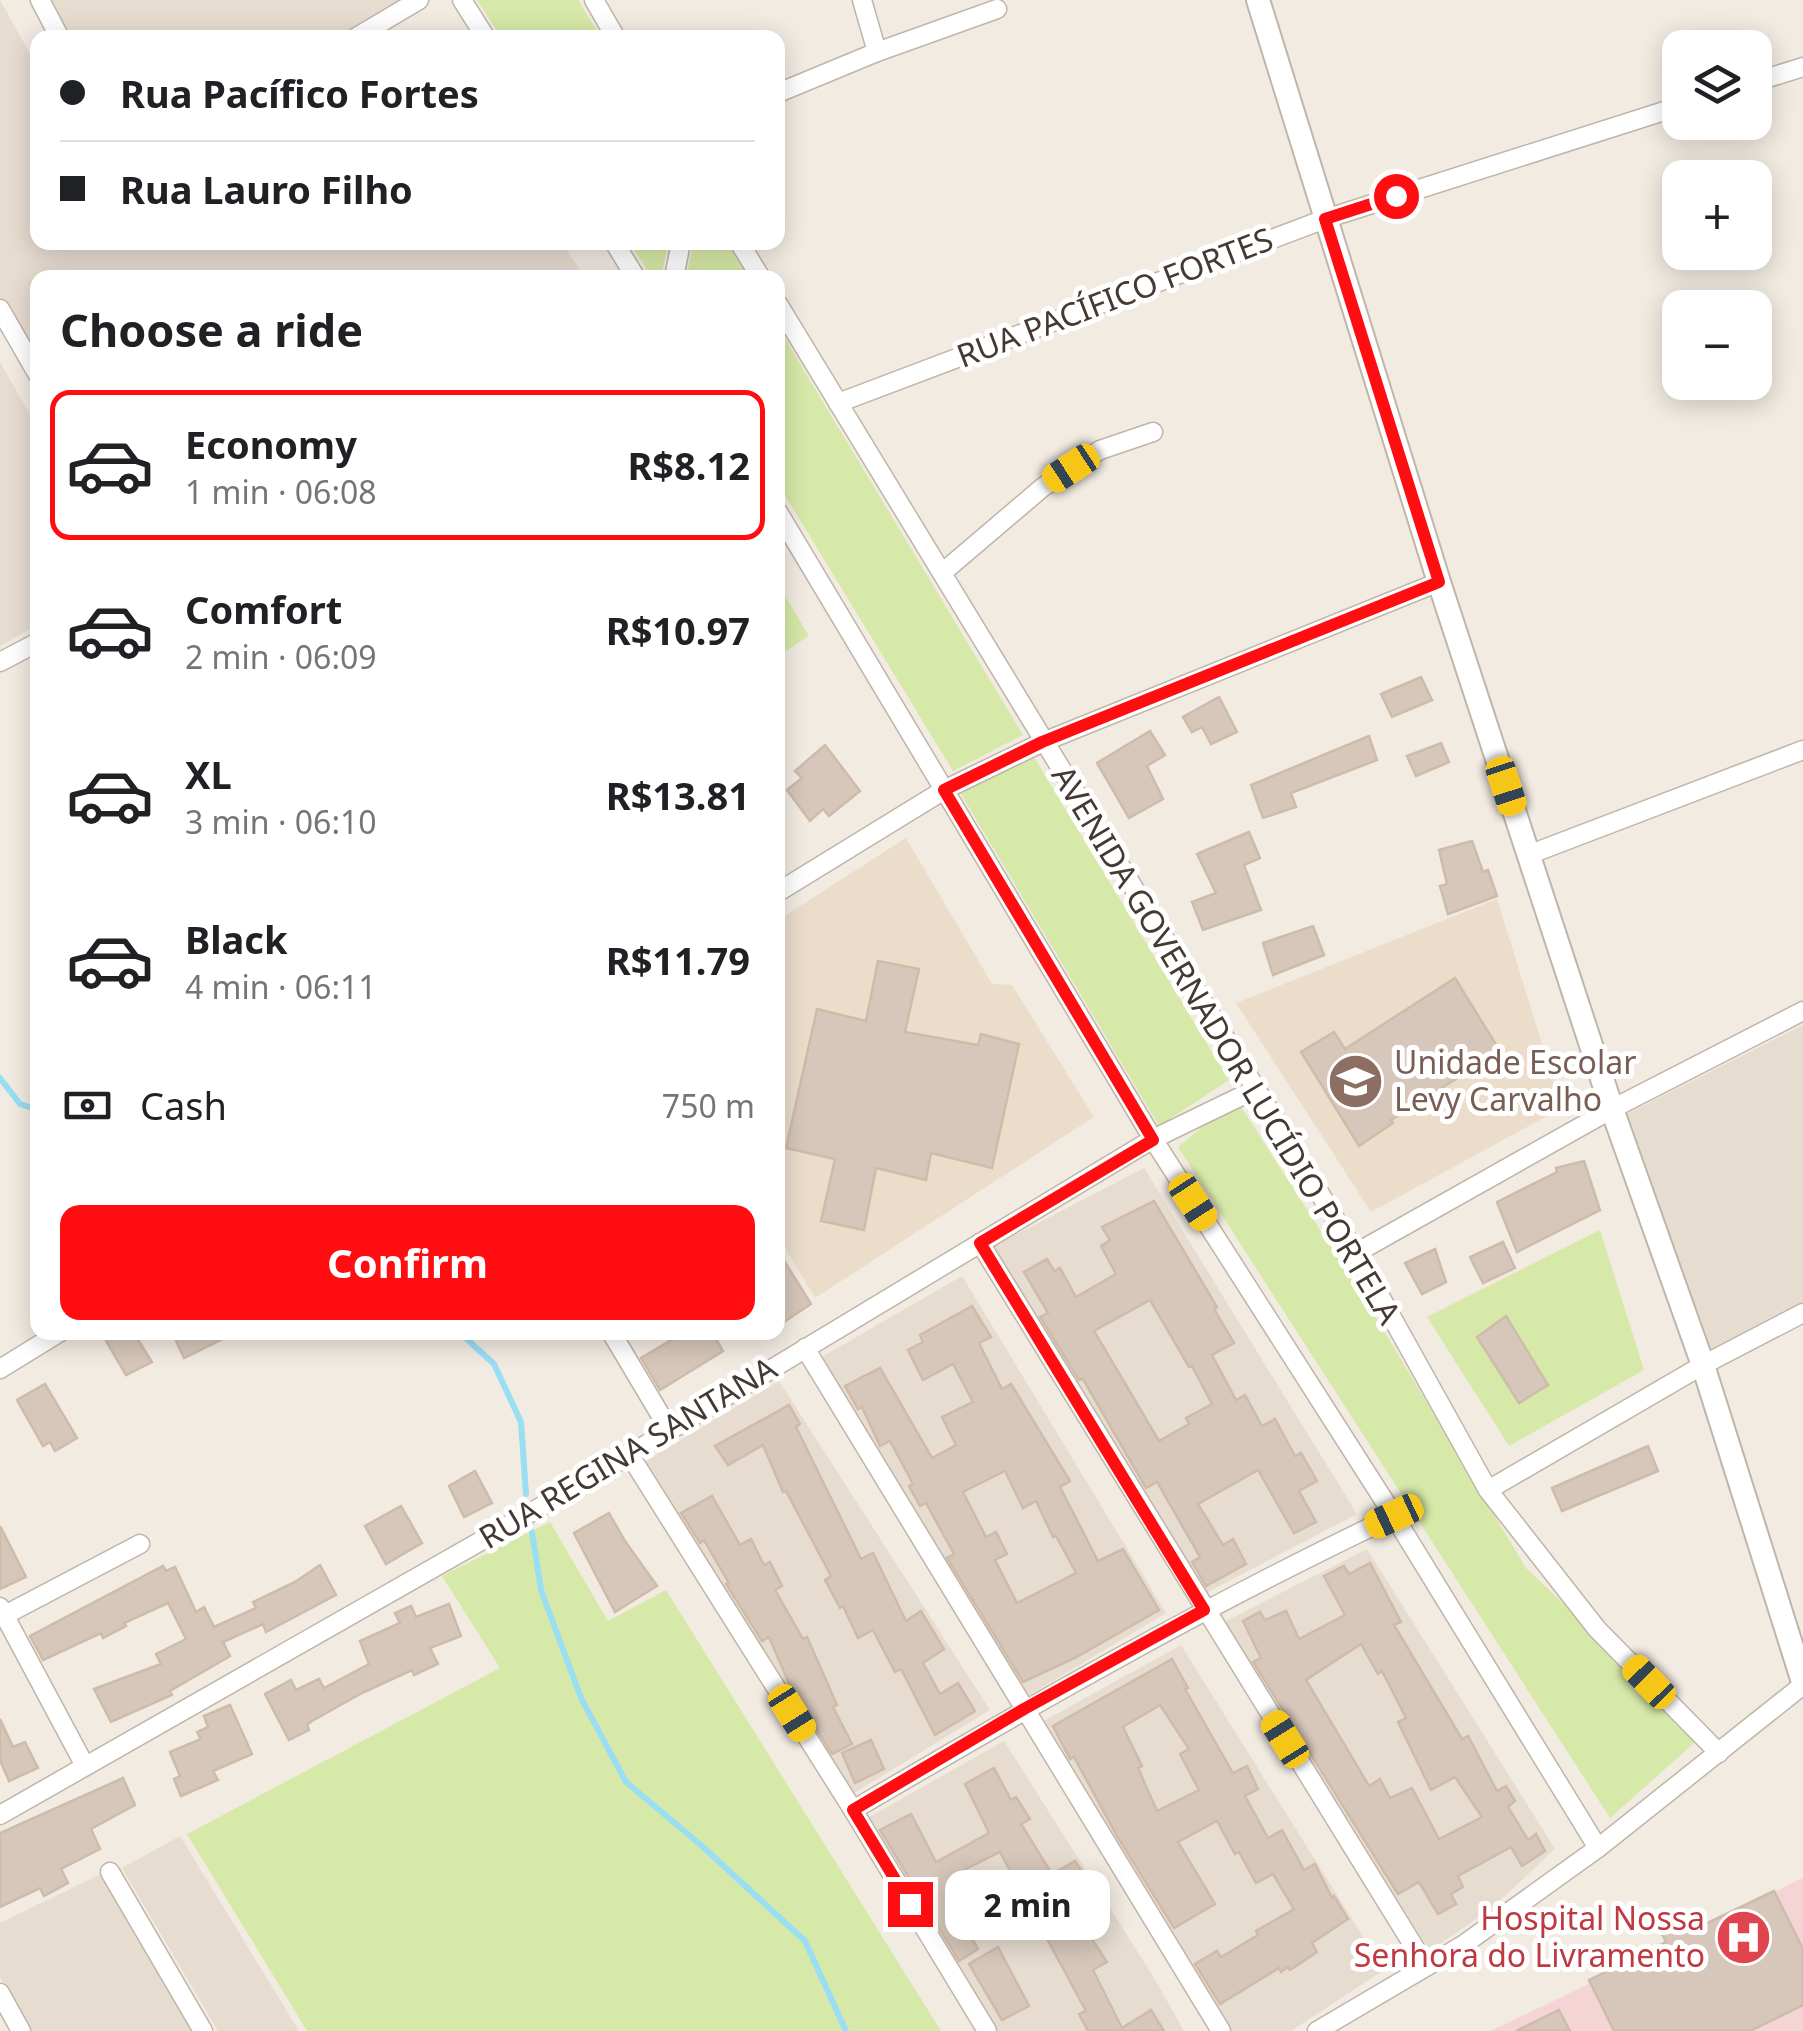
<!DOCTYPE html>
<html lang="en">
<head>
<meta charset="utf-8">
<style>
	:root { --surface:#fff; --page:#f6f6f6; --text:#202124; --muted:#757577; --line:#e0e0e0; --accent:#ff0d11 }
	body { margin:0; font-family:"Noto Sans",sans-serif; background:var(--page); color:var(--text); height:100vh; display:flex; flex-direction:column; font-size:38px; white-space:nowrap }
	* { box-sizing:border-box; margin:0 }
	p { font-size:32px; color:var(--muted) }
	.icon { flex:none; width:55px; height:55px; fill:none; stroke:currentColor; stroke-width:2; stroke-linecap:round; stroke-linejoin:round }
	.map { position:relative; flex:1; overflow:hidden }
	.drawer { position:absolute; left:30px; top:270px; width:755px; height:1070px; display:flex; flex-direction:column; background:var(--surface); border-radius:20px; box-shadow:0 5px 25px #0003 }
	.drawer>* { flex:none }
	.banner { position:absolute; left:30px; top:30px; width:755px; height:220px; border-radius:20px; box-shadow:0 5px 25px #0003; display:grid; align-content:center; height:220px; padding:0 30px; background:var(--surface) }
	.buttons { position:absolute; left:1662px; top:30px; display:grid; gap:20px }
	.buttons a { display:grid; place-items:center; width:110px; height:110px; border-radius:20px; background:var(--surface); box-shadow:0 5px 25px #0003; font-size:50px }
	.end { position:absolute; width:45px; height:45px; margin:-22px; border:12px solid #ff0d11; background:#fff; box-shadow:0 0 0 5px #fff }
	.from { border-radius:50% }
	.bubble { position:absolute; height:70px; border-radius:20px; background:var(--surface); box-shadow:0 5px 25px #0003; font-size:32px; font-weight:700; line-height:70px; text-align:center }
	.car { position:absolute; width:30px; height:60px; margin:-30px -15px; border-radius:12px; box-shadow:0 0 8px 2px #0007; background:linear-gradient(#f5c518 24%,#345 0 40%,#f5c518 0 76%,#345 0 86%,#f5c518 0) }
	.banner b { display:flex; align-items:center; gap:35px; height:95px; font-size:38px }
	.banner b+b { border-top:2px solid var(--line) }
	.banner i { width:25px; height:25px; background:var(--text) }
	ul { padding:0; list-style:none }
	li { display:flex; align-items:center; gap:30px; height:150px; margin:0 20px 15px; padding:0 10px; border:5px solid transparent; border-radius:20px }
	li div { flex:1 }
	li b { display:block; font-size:38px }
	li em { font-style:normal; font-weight:700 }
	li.on { border-color:var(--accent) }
	li>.icon { width:90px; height:90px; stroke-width:1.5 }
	h2 { padding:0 30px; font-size:45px; line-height:120px }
	.pay { display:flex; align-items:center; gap:25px; height:110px; padding:0 30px; font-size:38px }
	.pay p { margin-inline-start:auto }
	.primary-button { display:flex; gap:20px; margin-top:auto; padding:20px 30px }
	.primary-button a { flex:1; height:115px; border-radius:20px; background:var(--accent); color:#fff; font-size:40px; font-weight:700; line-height:115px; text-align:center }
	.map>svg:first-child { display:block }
	.residential { fill:#e7dcd0 }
	.education { fill:#ecddcb }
	.medical { fill:#f4d4d5 }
	.green { fill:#d7e9a8 }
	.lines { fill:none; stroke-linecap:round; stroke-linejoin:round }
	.stream { stroke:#9adef4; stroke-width:6 }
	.building { fill:#d7c7ba; stroke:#cfbbaa; stroke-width:2.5; fill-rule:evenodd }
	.minor-casing { stroke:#c1b4a8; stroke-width:21 }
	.tertiary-casing { stroke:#c1b4a8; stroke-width:26 }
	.minor { stroke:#fff; stroke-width:18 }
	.tertiary { stroke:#fff; stroke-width:22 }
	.route { stroke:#ff0d11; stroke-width:12 }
	.labels { text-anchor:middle; stroke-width:10; stroke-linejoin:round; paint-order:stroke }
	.street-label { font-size:32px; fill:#443a33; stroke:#fff }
	.education-label { font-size:32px; fill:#785e54; stroke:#fff; text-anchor:start }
	.health-label { font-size:32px; fill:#be3a42; stroke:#fff; text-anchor:end }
</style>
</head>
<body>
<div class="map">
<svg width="1803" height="2031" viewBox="0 0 1803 2031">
	<rect width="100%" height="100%" fill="#f2ebe2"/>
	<g class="residential">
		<path d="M 0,0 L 37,66 L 38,242 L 562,243 L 585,277 L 38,278 L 37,363 L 0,297 Z"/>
		<path d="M 49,0 L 400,0 L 339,38 L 69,37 Z"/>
		<path d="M 0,362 L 38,429 L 37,625 L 0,646 Z"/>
		<path d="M 1803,1025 L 1803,1305 L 1705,1358 L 1617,1119 Z"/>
		<path d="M 1144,1168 L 1357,1514 L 1204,1594 L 992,1247 Z"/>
		<path d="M 962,1276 L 1166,1613 L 1026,1697 L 820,1358 Z"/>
		<path d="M 779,1381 L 990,1710 L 851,1795 L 641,1464 Z"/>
		<path d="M 1367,1549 L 1555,1849 L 1492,1908 L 1430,1951 L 1222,1623 Z"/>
		<path d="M 1181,1645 L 1384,1970 L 1291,2031 L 1227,2031 L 1040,1723 Z"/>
		<path d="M 1004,1741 L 1153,1976 L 1184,2031 L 992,2031 L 864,1820 Z"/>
		<path d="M 180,1836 L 299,2031 L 218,2031 L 122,1868 Z"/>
		<path d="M 101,1874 L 194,2031 L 30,2031 L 0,1977 L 0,1923 Z"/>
	</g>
	<g class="education">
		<path d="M 906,838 L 992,984 L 1012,985 L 1094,1117 L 815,1298 L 778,1236 L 778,920 Z"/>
		<path d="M 1497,899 L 1562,1108 L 1371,1212 L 1236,1003 Z"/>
	</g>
	<path class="medical" d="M 1803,1878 L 1803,2031 L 1490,2031 L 1566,1995 Z"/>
	<g class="green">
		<path d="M 477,0 L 578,0 L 601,37 L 501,37 Z"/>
		<path d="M 694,242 L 727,243 L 748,277 L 686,277 Z"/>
		<path d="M 630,243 L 668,243 L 661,277 L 652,277 Z"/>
		<path d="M 778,327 L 1023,735 L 953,771 L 778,484 Z"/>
		<path d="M 778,584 L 809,636 L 778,656 Z"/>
		<path d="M 1029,749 L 1229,1080 L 1159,1126 L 961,794 Z"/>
		<path d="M 1236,1099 L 1369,1306 L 1526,1568 L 1702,1736 L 1610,1818 L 1178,1147 Z"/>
		<path d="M 1600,1230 L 1644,1370 L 1509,1446 L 1427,1317 Z"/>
		<path d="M 550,1522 L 608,1621 L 666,1590 L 941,2031 L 307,2031 L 187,1834 L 500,1668 L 442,1576 Z"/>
	</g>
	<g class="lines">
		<g class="stream">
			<path d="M 0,1078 L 20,1104 L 38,1110"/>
			<path d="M 459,1332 L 494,1364 L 521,1422 L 526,1494"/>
			<path d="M 532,1532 L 541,1590 L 581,1698 L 626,1782 L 702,1846 L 805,1941 L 846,2031"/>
		</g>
	</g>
	<g class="building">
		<path d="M 1421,677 L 1432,700 L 1392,717 L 1381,694 Z"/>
		<path d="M 1219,697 L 1237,732 L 1211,744 L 1202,727 L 1192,732 L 1183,717 Z"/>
		<path d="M 1150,731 L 1165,755 L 1147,766 L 1163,799 L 1129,818 L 1097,763 Z"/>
		<path d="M 1369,736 L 1377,760 L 1291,793 L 1296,807 L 1263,818 L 1251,785 Z"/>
		<path d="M 1441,743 L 1449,762 L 1416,776 L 1407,756 Z"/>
		<path d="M 825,745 L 860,791 L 829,816 L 823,809 L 810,821 L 787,790 L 802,778 L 795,771 Z"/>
		<path d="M 1249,832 L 1260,858 L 1244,865 L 1261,910 L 1203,930 L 1192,902 L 1216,893 L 1197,854 Z"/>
		<path d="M 1472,841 L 1483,872 L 1488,870 L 1497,896 L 1448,914 L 1440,886 L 1447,884 L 1439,850 Z"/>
		<path d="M 1313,926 L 1324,955 L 1273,975 L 1263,943 Z"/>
		<path d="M 878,961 L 919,969 L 905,1032 L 978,1045 L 981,1034 L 1019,1044 L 992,1168 L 931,1153 L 926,1180 L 876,1168 L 864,1230 L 821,1221 L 835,1159 L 786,1148 L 817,1009 L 866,1021 Z"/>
		<path d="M 1455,978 L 1500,1051 L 1391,1120 L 1393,1123 L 1359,1146 L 1301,1052 L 1334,1032 L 1345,1049 Z"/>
		<path d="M 1584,1161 L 1600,1210 L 1517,1252 L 1497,1202 L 1557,1172 L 1556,1168 Z"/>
		<path d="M 1154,1201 L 1217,1307 L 1214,1309 L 1234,1343 L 1212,1355 L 1236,1400 L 1245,1395 L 1262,1426 L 1275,1419 L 1295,1456 L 1301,1453 L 1317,1481 L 1299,1491 L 1316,1522 L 1294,1533 L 1258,1470 L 1198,1504 L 1223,1545 L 1233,1539 L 1246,1564 L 1206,1586 L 1192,1562 L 1200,1557 L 1157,1482 L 1146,1488 L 1083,1379 L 1079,1380 L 1040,1317 L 1048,1313 L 1024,1272 L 1047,1259 L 1054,1271 L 1060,1268 L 1076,1297 L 1116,1274 L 1101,1246 L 1110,1240 L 1102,1227 ZM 1150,1300 L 1189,1367 L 1192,1366 L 1212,1404 L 1186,1418 L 1189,1424 L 1159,1441 L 1094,1331 Z"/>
		<path d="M 1503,1242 L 1515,1268 L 1483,1283 L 1470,1257 Z"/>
		<path d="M 1435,1249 L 1446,1282 L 1422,1294 L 1405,1263 Z"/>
		<path d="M 778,1251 L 811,1304 L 778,1326 Z"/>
		<path d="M 972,1306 L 991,1337 L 979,1343 L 1002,1389 L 1011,1384 L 1070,1481 L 1060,1487 L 1098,1561 L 1123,1549 L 1159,1610 L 1075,1658 L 1023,1682 L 947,1558 L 954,1554 L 926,1503 L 920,1506 L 909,1486 L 913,1484 L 890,1441 L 880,1446 L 862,1407 L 858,1409 L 845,1386 L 880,1368 L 932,1458 L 956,1445 L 942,1417 L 973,1402 L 953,1364 L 923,1380 L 908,1350 L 923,1342 L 920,1335 ZM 1005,1471 L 1023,1508 L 1036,1501 L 1053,1537 L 1056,1536 L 1076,1573 L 1017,1603 L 995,1560 L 1007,1554 L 996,1532 L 986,1537 L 963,1492 Z"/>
		<path d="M 1506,1316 L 1548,1385 L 1519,1403 L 1477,1337 Z"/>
		<path d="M 120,1332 L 133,1332 L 152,1362 L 126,1375 L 106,1341 Z"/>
		<path d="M 172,1332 L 237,1332 L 184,1358 Z"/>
		<path d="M 685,1332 L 712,1332 L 723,1351 L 660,1390 L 641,1358 Z"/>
		<path d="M 45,1384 L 77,1438 L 55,1451 L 50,1442 L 43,1446 L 17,1400 Z"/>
		<path d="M 789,1405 L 800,1424 L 796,1427 L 861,1559 L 873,1553 L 906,1621 L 921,1611 L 944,1649 L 923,1663 L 940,1694 L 958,1683 L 975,1711 L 935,1735 L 901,1669 L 895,1672 L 873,1630 L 858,1638 L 843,1606 L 840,1608 L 825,1580 L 831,1576 L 786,1491 L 783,1492 L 763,1445 L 728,1465 L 715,1446 Z"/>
		<path d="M 1648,1446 L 1658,1471 L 1562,1511 L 1552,1488 Z"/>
		<path d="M 475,1471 L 492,1503 L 464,1517 L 449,1486 Z"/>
		<path d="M 712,1496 L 740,1545 L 751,1539 L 764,1565 L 770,1562 L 782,1586 L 775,1590 L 803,1639 L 807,1637 L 837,1705 L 833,1707 L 852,1744 L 832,1754 L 791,1688 L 769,1637 L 762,1641 L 726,1584 L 729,1583 L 704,1540 L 700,1543 L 681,1513 Z"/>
		<path d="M 401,1506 L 422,1543 L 386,1564 L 365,1526 Z"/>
		<path d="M 609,1513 L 625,1541 L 657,1586 L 615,1612 L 574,1533 Z"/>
		<path d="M 0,1526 L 26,1577 L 0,1589 Z"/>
		<path d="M 1370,1563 L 1401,1622 L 1394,1625 L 1462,1739 L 1468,1736 L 1497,1791 L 1506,1786 L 1515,1801 L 1508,1807 L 1528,1840 L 1536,1834 L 1545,1851 L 1522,1866 L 1511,1847 L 1458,1876 L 1463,1887 L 1451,1894 L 1456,1904 L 1438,1914 L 1419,1882 L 1398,1894 L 1253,1662 L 1261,1658 L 1243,1621 L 1260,1612 L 1265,1620 L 1286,1611 L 1299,1639 L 1345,1615 L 1324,1576 L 1344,1566 L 1349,1574 ZM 1361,1644 L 1378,1674 L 1382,1671 L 1406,1718 L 1398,1722 L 1431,1790 L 1455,1777 L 1482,1817 L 1439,1839 L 1412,1788 L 1390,1798 L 1380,1779 L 1369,1786 L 1306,1680 Z"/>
		<path d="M 320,1565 L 336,1595 L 266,1632 L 263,1624 L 223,1642 L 230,1656 L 170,1691 L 172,1695 L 111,1722 L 94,1689 L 161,1664 L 156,1654 L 186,1639 L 168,1603 L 124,1623 L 126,1626 L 103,1638 L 101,1633 L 43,1660 L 30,1636 L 163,1566 L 166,1571 L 175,1567 L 196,1612 L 204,1607 L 214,1627 L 256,1608 L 253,1602 L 295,1582 Z"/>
		<path d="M 449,1604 L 461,1636 L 430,1648 L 438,1664 L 414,1675 L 412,1670 L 362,1693 L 312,1721 L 307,1725 L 309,1730 L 289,1740 L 265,1694 L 291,1680 L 296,1690 L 319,1679 L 324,1688 L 369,1664 L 360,1641 L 400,1623 L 395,1613 L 411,1606 L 416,1617 Z"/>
		<path d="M 1172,1659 L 1188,1688 L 1185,1689 L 1233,1773 L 1247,1766 L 1258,1789 L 1245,1796 L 1268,1838 L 1282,1830 L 1304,1870 L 1315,1864 L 1332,1898 L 1334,1896 L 1348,1919 L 1312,1943 L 1317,1952 L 1290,1970 L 1288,1967 L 1281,1972 L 1279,1968 L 1220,2004 L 1195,1964 L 1217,1951 L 1221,1957 L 1258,1935 L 1256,1931 L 1294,1909 L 1273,1874 L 1256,1883 L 1239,1852 L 1235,1854 L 1217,1821 L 1178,1842 L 1215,1904 L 1174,1928 L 1117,1836 L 1074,1757 L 1070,1759 L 1053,1726 ZM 1160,1705 L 1189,1749 L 1180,1754 L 1199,1790 L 1157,1811 L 1138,1768 L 1142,1766 L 1123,1727 Z"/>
		<path d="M 230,1705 L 252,1754 L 213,1771 L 218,1780 L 181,1796 L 174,1779 L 180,1776 L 170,1752 L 201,1739 L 197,1732 L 208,1727 L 204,1716 Z"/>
		<path d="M 0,1719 L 13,1747 L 25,1742 L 38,1768 L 9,1781 L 0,1760 Z"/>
		<path d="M 871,1740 L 884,1769 L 855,1783 L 842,1753 Z"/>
		<path d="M 994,1768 L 1011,1800 L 1016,1797 L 1030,1819 L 1021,1824 L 1052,1874 L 1075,1861 L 1092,1887 L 1085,1891 L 1102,1921 L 1086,1930 L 1107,1962 L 1093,1970 L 1122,2028 L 1151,2010 L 1164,2031 L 1088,2031 L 1079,2014 L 1086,2011 L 1000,1852 L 954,1875 L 969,1904 L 957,1911 L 978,1949 L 959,1961 L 880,1830 L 911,1814 L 936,1862 L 989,1833 L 965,1784 Z"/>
		<path d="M 123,1778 L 135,1805 L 91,1829 L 100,1849 L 61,1869 L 68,1883 L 44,1896 L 40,1888 L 0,1907 L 0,1833 Z"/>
		<path d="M 1774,1891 L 1803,1949 L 1803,2005 L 1750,2031 L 1614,2031 L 1589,1980 L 1666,1942 L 1658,1926 L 1684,1913 L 1693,1930 Z"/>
		<path d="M 998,1947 L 1029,2006 L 1002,2020 L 969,1964 Z"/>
		<path d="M 1559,2010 L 1570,2031 L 1516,2031 Z"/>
	</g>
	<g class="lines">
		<defs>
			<g id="minor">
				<path d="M 40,0 L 60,38"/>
				<path d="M 462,0 L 486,38"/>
				<path d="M 594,0 L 616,38"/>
				<path d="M 355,38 L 419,0"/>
				<path d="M 877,52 L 997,9"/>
				<path d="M 1755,82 L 1803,67"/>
				<path d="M 778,93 L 877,52 L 862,0"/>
				<path d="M 614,242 L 636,278"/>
				<path d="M 739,242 L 761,278"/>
				<path d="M 674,278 L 681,242"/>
				<path d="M 778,304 L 1356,1253 L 1488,1490 L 1597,1629 L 1719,1753"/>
				<path d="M 0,309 L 38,375"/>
				<path d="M 838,403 L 1325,219 L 1680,106"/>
				<path d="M 778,512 L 1153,1139 L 1394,1516 L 1598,1848"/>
				<path d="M 942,573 L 1043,487 L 1100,450 L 1153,432"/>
				<path d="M 0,662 L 38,642"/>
				<path d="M 1528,855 L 1803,750"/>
				<path d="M 778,892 L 944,790 L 1043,742 L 1439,582"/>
				<path d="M 980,1243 L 1426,1966"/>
				<path d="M 1356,1253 L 1612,1109 L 1803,1011"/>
				<path d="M 611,1332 L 670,1431"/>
				<path d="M 805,1348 L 1221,2031"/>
				<path d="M 0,1369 L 60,1332"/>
				<path d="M 629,1454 L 853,1810 L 987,2031"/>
				<path d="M 1488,1490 L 1703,1365 L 1803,1313"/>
				<path d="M 0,1607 L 84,1764"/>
				<path d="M 5,1615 L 140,1544"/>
				<path d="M 853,1810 C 1030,1706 1208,1604 1394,1516"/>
				<path d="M 0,1815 L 579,1485 L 1153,1139 L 1254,1090"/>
				<path d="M 110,1872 L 203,2031"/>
				<path d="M 0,1993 L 21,2031"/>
				<path d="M 1317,2031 L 1463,1945 L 1598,1848 L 1803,1685"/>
			</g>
			<path id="tertiary" d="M 1258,0 L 1439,582 L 1612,1109 L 1703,1365 L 1803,1682"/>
		</defs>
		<use href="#minor" class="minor-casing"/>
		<use href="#tertiary" class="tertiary-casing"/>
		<use href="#minor" class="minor"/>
		<use href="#tertiary" class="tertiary"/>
	</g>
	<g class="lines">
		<path class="route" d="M 910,1904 L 853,1810 L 1024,1709 L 1204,1610 L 980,1243 L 1153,1140 L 944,790 L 1042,742 L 1439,582 L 1325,219 L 1396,196"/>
	</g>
	<defs>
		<symbol id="school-disc" viewBox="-11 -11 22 22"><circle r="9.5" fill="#8d6e63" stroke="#fff"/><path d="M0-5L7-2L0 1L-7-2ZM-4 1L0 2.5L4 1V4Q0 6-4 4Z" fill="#fff"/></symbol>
		<symbol id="hospital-disc" viewBox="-11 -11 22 22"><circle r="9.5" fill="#e0444e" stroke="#fff"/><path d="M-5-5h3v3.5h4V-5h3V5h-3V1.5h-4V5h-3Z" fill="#fff"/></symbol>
	</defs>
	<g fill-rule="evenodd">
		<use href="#school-disc" x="1324" y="1050" width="63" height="63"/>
		<use href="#hospital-disc" x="1712" y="1906" width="63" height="63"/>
	</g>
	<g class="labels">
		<g class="street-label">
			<text transform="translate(1115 298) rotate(-21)" y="11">RUA PACÍFICO FORTES</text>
			<text transform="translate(1226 1045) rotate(59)" y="11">AVENIDA GOVERNADOR LUCÍDIO PORTELA</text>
			<text transform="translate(628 1453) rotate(-31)" y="11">RUA REGINA SANTANA</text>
		</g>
		<g class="education-label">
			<text x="1394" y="1074">Unidade Escolar<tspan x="1394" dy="37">Levy Carvalho</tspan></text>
		</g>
		<g class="health-label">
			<text x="1705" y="1930">Hospital Nossa<tspan x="1705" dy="37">Senhora do Livramento</tspan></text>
		</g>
	</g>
</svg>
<div class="buttons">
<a><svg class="icon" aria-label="layers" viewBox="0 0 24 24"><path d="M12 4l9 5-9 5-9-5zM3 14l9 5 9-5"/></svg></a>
<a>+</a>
<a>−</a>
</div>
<i class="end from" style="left:1396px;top:196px"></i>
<i class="end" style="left:910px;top:1904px"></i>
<div class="bubble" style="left:945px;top:1870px;width:165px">2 min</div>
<i class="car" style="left:1071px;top:468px;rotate:237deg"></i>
<i class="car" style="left:1506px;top:786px;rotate:162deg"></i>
<i class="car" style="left:1193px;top:1202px;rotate:147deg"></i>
<i class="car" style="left:1394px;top:1516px;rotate:245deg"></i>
<i class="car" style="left:1649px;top:1682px;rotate:316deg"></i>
<i class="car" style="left:792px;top:1713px;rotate:148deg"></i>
<i class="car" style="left:1285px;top:1739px;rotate:328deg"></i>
<div class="banner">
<b><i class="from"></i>Rua Pacífico Fortes</b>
<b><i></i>Rua Lauro Filho</b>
</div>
<section class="drawer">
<h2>Choose a ride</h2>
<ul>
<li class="on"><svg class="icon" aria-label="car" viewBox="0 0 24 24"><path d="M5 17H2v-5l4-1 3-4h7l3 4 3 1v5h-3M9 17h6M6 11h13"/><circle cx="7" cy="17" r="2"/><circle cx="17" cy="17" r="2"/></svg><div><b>Economy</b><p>1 min · 06:08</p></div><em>R$8.12</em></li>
<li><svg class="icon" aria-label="car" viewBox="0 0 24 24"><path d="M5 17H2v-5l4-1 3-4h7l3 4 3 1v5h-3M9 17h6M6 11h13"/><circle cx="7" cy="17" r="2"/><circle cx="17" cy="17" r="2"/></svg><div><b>Comfort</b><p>2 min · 06:09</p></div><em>R$10.97</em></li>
<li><svg class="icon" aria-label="car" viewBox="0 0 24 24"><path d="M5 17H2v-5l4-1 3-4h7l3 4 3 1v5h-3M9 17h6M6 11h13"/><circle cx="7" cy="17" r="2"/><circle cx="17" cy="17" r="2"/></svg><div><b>XL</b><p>3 min · 06:10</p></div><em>R$13.81</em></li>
<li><svg class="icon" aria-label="car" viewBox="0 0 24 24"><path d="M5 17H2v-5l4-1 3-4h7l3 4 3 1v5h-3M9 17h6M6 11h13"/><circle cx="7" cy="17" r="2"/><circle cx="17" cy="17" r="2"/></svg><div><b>Black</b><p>4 min · 06:11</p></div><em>R$11.79</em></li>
</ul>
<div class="pay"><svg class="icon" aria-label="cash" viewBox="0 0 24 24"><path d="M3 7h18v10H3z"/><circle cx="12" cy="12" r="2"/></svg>Cash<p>750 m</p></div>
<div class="primary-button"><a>Confirm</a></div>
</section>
</div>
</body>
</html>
